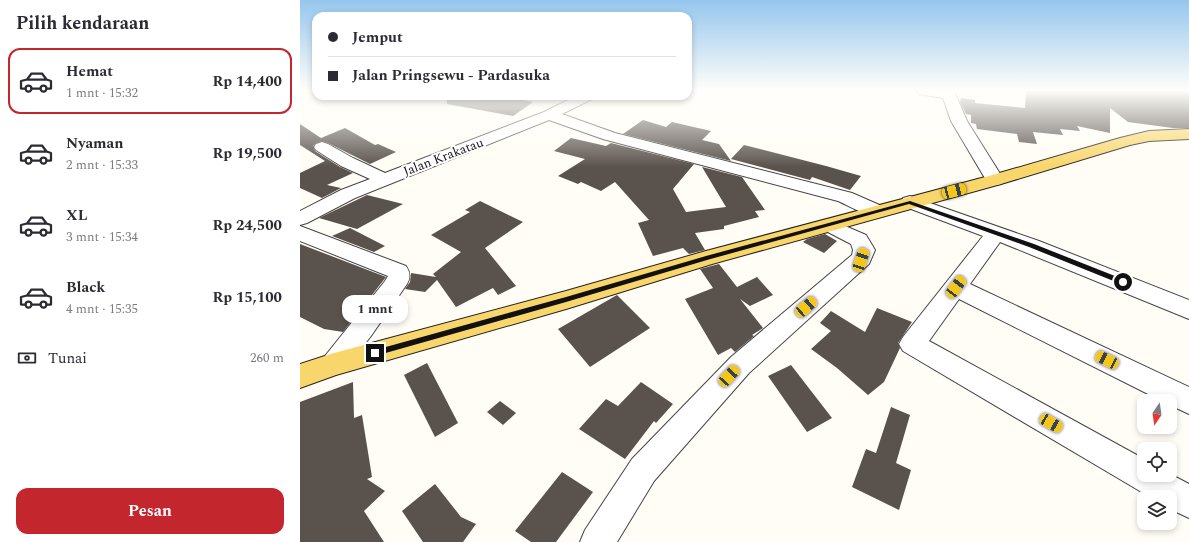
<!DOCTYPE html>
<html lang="id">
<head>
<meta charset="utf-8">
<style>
	:root { --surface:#fff; --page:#f7f7f7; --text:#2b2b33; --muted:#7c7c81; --line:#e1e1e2; --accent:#c4262e }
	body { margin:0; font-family:Spectral,serif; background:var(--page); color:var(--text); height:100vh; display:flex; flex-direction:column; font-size:15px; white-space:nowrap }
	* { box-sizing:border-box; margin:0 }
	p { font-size:13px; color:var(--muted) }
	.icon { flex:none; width:22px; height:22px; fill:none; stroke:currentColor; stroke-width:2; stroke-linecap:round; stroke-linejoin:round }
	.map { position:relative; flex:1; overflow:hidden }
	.details { display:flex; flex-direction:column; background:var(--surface); width:300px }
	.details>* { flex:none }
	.guide { position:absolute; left:12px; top:12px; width:380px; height:88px; border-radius:12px; box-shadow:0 2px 6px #0003; display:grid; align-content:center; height:88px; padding:0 16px; background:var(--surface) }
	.needle { width:26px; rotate:193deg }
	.controls { position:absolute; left:837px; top:394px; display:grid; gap:8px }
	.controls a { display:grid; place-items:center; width:40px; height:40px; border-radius:8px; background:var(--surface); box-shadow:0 2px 6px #0003; font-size:20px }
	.end { position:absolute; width:18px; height:18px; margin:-9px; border:5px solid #111; background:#fff; box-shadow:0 0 0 2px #fff }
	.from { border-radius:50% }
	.bubble { position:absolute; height:28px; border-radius:12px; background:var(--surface); box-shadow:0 2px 6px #0003; font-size:13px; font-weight:700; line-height:28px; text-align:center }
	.car { position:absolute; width:12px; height:24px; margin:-12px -6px; border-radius:5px; box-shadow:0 0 3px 1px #0007; background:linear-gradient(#f5c518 24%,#345 0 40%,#f5c518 0 76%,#345 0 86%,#f5c518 0) }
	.guide b { display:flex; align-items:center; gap:14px; height:38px; font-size:15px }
	.guide b+b { border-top:1px solid var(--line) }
	.guide i { width:10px; height:10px; background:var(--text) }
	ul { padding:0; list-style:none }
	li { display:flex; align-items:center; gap:12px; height:66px; margin:0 8px 6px; padding:0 8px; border:2px solid transparent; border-radius:12px }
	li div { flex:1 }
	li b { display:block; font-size:15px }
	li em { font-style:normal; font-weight:700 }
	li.on { border-color:var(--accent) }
	li>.icon { width:36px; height:36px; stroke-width:1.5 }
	h2 { padding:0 16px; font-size:18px; line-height:48px }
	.pay { display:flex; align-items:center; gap:10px; height:44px; padding:0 16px; font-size:15px }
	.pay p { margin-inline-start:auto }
	.action { display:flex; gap:8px; margin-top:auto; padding:8px 16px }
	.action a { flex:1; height:46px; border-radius:12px; background:var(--accent); color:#fff; font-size:16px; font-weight:700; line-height:46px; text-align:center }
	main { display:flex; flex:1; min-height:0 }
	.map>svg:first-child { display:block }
	.building { fill:#5a524d }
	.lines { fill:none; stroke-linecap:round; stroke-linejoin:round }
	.street-casing { stroke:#444; stroke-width:2 }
	.primary-casing { stroke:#222; stroke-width:2 }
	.street { fill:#fff; fill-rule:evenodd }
	.primary { fill:#f9d66b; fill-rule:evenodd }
	.route { fill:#111 }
	.labels { text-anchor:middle; stroke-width:4; stroke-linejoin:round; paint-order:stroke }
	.far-street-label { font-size:13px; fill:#111; stroke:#fff }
</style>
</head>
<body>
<main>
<section class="details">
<h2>Pilih kendaraan</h2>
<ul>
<li class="on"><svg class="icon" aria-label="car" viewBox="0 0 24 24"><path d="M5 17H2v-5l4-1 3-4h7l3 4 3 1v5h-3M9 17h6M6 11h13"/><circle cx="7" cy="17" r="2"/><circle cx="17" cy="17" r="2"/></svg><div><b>Hemat</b><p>1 mnt · 15:32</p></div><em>Rp 14,400</em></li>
<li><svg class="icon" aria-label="car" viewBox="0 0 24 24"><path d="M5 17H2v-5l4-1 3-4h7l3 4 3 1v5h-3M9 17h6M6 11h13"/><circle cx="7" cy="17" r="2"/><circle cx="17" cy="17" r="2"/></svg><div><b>Nyaman</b><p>2 mnt · 15:33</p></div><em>Rp 19,500</em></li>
<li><svg class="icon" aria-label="car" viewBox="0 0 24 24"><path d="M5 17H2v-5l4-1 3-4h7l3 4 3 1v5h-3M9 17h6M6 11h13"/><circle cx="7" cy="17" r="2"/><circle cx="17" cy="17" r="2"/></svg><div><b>XL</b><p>3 mnt · 15:34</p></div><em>Rp 24,500</em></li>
<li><svg class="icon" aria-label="car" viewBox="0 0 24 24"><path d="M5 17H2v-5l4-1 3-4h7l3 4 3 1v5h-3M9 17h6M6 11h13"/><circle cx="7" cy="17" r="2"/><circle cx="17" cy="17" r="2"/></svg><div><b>Black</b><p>4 mnt · 15:35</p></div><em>Rp 15,100</em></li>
</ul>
<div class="pay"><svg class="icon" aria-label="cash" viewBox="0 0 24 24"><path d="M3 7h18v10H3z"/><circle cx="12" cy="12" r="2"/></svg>Tunai<p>260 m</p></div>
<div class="action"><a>Pesan</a></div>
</section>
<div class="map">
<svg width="889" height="542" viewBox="0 0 889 542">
	<rect width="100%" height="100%" fill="#fffdf5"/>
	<g class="building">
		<path d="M 726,91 L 889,91 L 889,128 L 873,128 L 828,122 L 810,108 L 810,133 L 777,126 L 780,131 L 760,129 L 763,135 L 733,132 L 737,144 L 719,142 L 717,134 L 677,129 L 676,124 L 671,123 L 671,115 L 666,114 L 660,102 L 661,98 L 675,100 L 675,103 L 725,108 Z"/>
		<path d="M 147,96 L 205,96 L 233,102 L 213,116 L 147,104 Z"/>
		<path d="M 343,120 L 366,127 L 372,122 L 411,131 L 402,140 L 419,144 L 431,161 L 323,134 Z"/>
		<path d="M 0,124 L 21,138 L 45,128 L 75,145 L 78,144 L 96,152 L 70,164 L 28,143 L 22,141 L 16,143 L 13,146 L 15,151 L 40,167 L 53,173 L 27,185 L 41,188 L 22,198 L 0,188 L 0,173 L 25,161 L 0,145 Z"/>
		<path d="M 271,138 L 306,146 L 311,143 L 394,164 L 373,189 L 386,212 L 426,207 L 402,167 L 442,177 L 465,210 L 455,211 L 459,217 L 424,226 L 424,229 L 395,233 L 405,250 L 389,254 L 383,248 L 353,256 L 338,223 L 349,220 L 315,182 L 301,191 L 281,182 L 278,184 L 258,176 L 285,159 L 254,151 Z"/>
		<path d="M 444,145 L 526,166 L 561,176 L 550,190 L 512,177 L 510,180 L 431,159 Z"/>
		<path d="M 67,195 L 103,204 L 57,229 L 19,218 Z"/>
		<path d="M 180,201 L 223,222 L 185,248 L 216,286 L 198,295 L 193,288 L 156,307 L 137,280 L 125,292 L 105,289 L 110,282 L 111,273 L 136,277 L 133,274 L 161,252 L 131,235 L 170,212 L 165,210 Z"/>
		<path d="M 50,228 L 85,246 L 74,252 L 32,236 Z"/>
		<path d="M 525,234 L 537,241 L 524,253 L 503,242 L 507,239 Z"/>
		<path d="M 0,244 L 86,277 L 43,332 L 24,329 L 0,317 Z"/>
		<path d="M 419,264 L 437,287 L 457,277 L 473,295 L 450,306 L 440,299 L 463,328 L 452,335 L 454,336 L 435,352 L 431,348 L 418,355 L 385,299 L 413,288 L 400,269 Z"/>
		<path d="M 317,295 L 350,328 L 290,367 L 258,329 Z"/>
		<path d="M 577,308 L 612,322 L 598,343 L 600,348 L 584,382 L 568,395 L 537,368 L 511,349 L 531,331 L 520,323 L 531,311 L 565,332 Z"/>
		<path d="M 127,363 L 158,423 L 135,437 L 104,375 Z"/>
		<path d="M 491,365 L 532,418 L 507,432 L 468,376 Z"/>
		<path d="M 53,382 L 54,418 L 62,415 L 72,477 L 67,479 L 85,491 L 64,511 L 84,542 L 0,542 L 0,402 Z"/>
		<path d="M 341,382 L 373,404 L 356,423 L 354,421 L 325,459 L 279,429 L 306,399 L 318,406 Z"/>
		<path d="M 200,401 L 216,413 L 203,425 L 187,412 Z"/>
		<path d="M 591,407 L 610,415 L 596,463 L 611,470 L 599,510 L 552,487 L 566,449 L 576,453 Z"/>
		<path d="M 262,472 L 293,492 L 256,542 L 231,542 L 215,531 Z"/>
		<path d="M 135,484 L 161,517 L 176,524 L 163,542 L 123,542 L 102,511 Z"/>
	</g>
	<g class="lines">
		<defs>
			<g id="street">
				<path d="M 617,91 L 654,91 L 667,121 L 704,180 L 701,184 L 695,185 L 689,184 L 686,180 L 651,121 L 643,98 L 619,94 Z"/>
				<path d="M 276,96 L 294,96 L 292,99 L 262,114 L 315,133 L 552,193 L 584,207 L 587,211 L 584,215 C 569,219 552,207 538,201 L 303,139 L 249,120 L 55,198 L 7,223 L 0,225 L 0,211 L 41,190 L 70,179 L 41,166 L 16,150 L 14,147 L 16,144 L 22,142 L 28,144 L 53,158 L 85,173 L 244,112 Z"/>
				<path d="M 610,196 L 739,241 L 889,300 L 889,319 L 700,242 L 670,284 L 889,387 L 889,414 L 870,405 L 870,401 L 862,401 L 659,299 L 629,341 L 844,459 L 844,475 L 870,475 L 870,474 L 889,484 L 889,518 L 870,509 L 870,497 L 850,497 L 603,351 L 599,344 L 603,337 L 683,236 L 603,206 L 601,202 L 603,198 Z"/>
				<path d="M 529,219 L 566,235 L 575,250 L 569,264 L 449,373 L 354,481 L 317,542 L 280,542 L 285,530 L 332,459 L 431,357 L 552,255 L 553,250 L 551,244 L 522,229 L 519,225 L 522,221 Z"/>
				<path d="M 0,226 L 106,266 C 110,272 111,277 107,284 L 71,336 L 43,372 L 34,375 L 25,372 L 21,364 L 25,356 L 85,281 L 88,276 L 0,241 Z"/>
			</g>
			<path id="primary" d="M 889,129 L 889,139 L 849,141 L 830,145 L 701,184 L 412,264 L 266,309 L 36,375 L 0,388 L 0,364 L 34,353 L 266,291 L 406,251 L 689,176 L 820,138 L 849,131 Z"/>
		</defs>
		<use href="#street" class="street-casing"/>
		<use href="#primary" class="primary-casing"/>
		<use href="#street" class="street"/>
		<use href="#primary" class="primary"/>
	</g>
	<linearGradient id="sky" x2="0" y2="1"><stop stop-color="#95c6ee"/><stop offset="0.54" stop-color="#fffefa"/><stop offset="1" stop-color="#fffefa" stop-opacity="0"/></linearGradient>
	<rect width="889" height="167" fill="url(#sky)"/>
	<path class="route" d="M 610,201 L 734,244 L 825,280 L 826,282 L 823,285 L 821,284 L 729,247 L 609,204 L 407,260 L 266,302 L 75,356 L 71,353 L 75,350 L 266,297 L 406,256 Z"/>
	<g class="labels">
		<g class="far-street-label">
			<text transform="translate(143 156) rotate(-21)" y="5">Jalan Krakatau</text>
		</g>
	</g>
</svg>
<div class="controls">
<a><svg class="needle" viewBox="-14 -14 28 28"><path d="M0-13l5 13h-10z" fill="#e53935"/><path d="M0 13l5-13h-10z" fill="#7c7c81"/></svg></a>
<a><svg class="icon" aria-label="locate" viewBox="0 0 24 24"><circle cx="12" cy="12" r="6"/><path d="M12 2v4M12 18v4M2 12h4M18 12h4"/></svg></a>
<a><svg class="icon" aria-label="layers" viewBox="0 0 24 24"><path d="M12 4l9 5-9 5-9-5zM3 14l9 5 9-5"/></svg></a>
</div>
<i class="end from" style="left:823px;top:282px"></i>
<i class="end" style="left:75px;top:353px"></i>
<div class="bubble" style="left:42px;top:295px;width:66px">1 mnt</div>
<i class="car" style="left:654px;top:191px;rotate:75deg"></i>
<i class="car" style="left:561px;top:260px;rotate:18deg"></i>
<i class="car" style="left:656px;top:287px;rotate:37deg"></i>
<i class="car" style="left:506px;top:307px;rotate:49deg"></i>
<i class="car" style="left:807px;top:360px;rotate:296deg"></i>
<i class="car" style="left:429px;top:376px;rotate:43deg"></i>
<i class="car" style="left:751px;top:423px;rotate:120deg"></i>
<div class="guide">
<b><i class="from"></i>Jemput</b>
<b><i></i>Jalan Pringsewu - Pardasuka</b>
</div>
</div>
</main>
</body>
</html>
